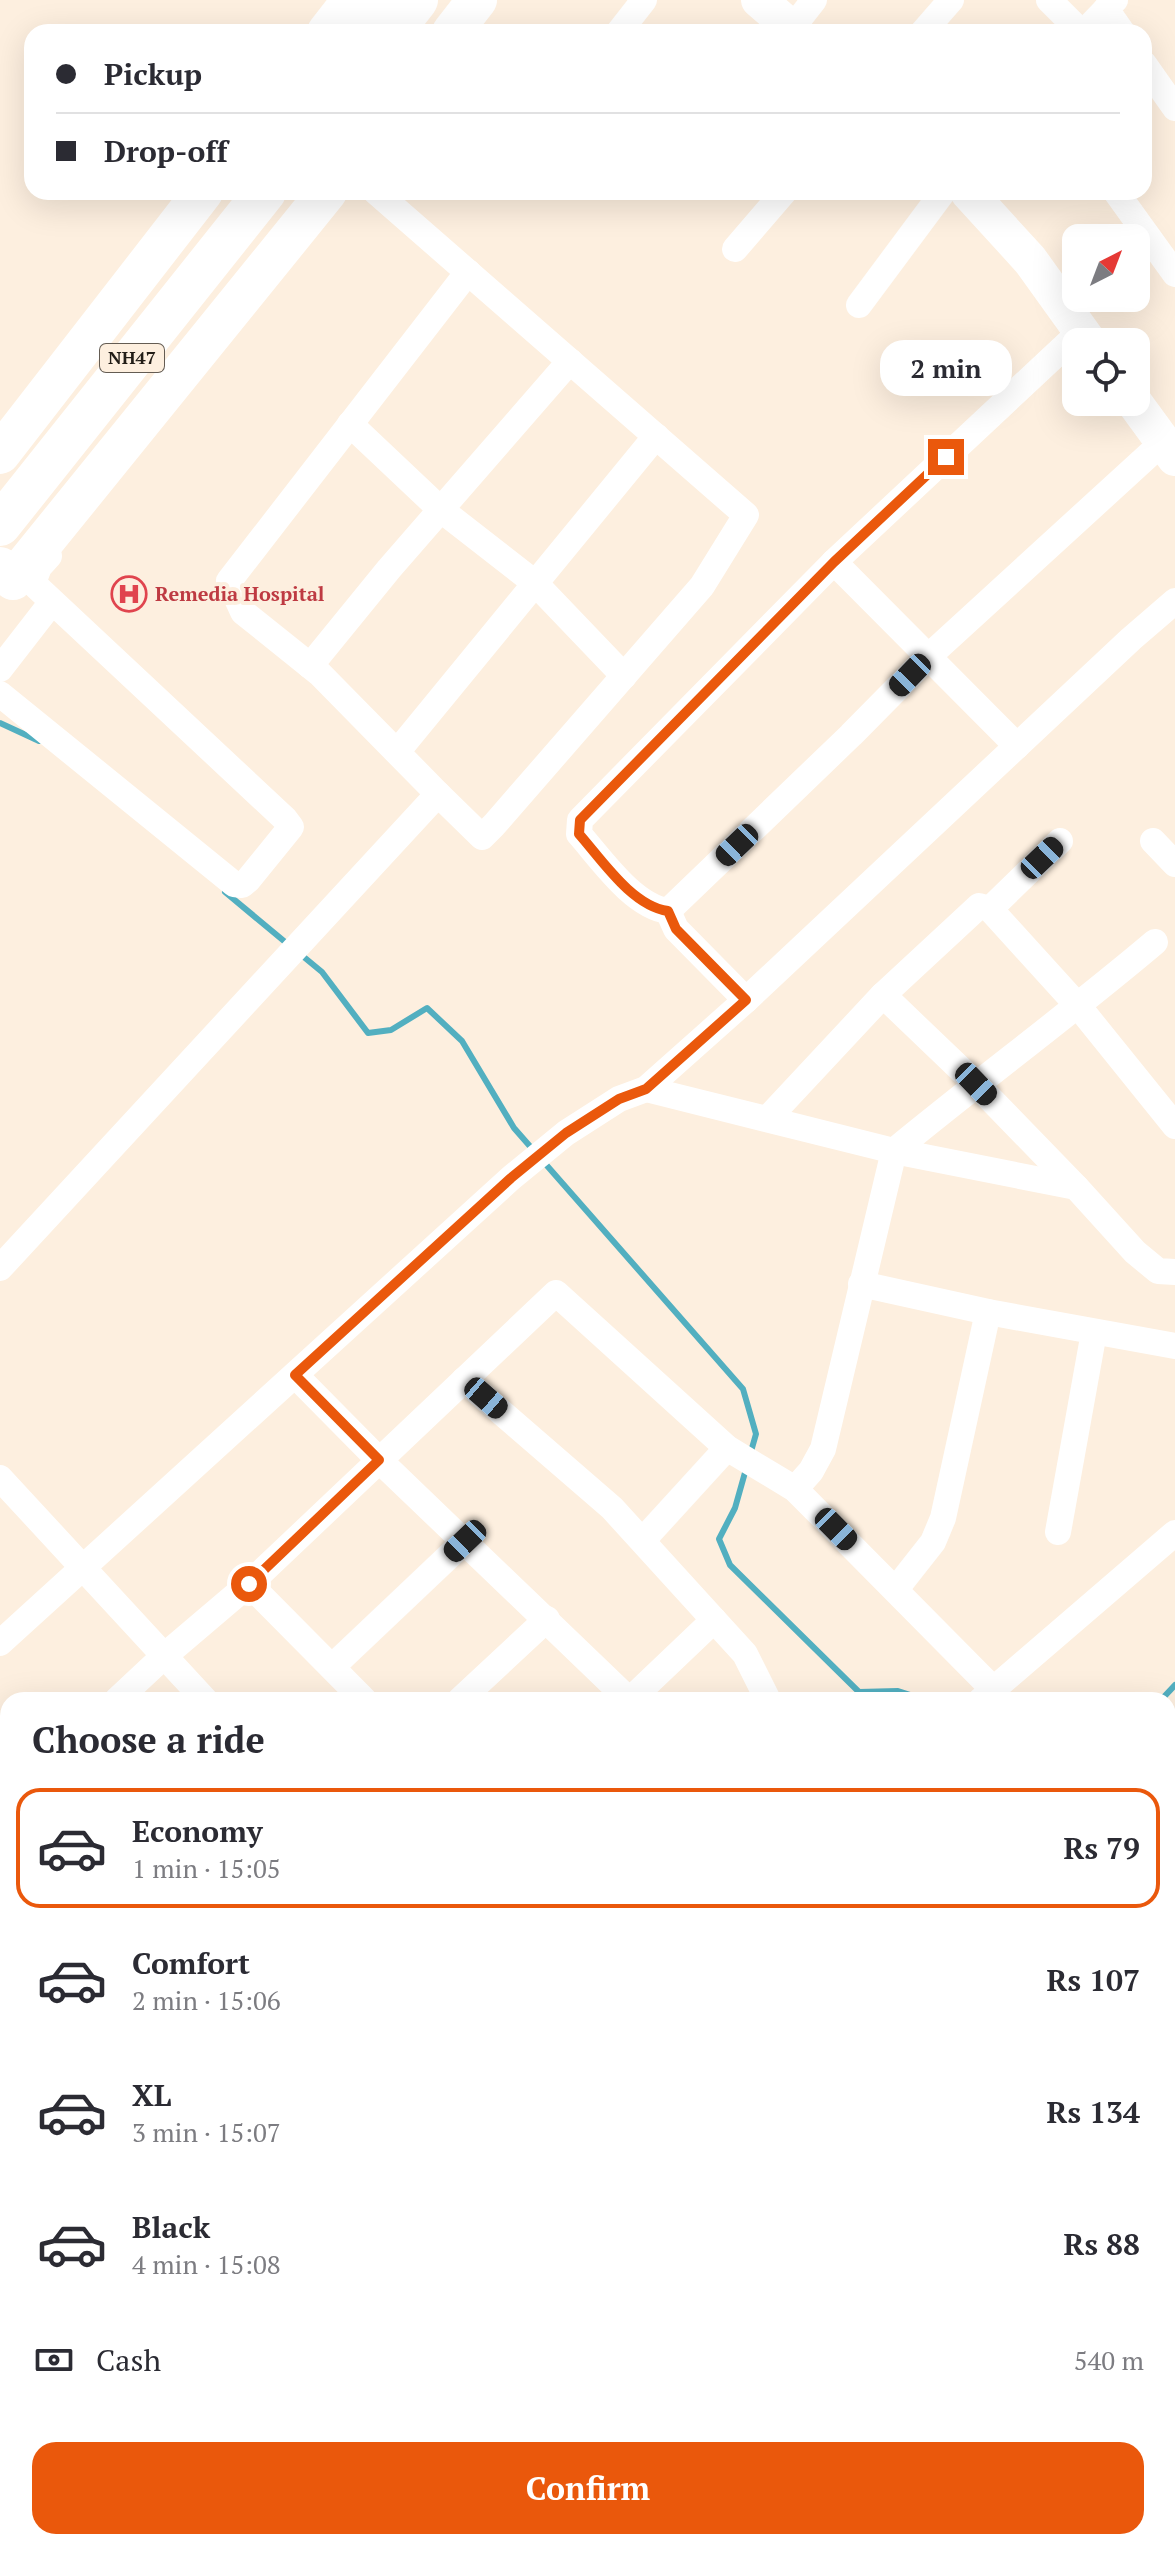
<!DOCTYPE html>
<html lang="en">
<head>
<meta charset="utf-8">
<style>
	:root { --surface:#fff; --page:#f2f2f3; --text:#2b2b33; --muted:#7c7c81; --line:#e1e1e2; --accent:#ea580c }
	body { margin:0; font-family:"PT Serif",serif; background:var(--page); color:var(--text); height:100vh; display:flex; flex-direction:column; font-size:30px; white-space:nowrap }
	* { box-sizing:border-box; margin:0 }
	p { font-size:26px; color:var(--muted) }
	.icon { flex:none; width:44px; height:44px; fill:none; stroke:currentColor; stroke-width:2; stroke-linecap:round; stroke-linejoin:round }
	.map { position:relative; flex:1; overflow:hidden }
	.drawer { position:absolute; left:0px; top:1692px; width:1176px; height:858px; display:flex; flex-direction:column; background:var(--surface); border-radius:24px 24px 0 0; box-shadow:0 8px 32px #0002 }
	.drawer>* { flex:none }
	.top-card { position:absolute; left:24px; top:24px; width:1128px; height:176px; border-radius:24px; box-shadow:0 8px 32px #0002; display:grid; align-content:center; height:176px; padding:0 32px; background:var(--surface) }
	.needle { width:52px; rotate:42deg }
	.fabs { position:absolute; left:1062px; top:224px; display:grid; gap:16px }
	.fabs a { display:grid; place-items:center; width:88px; height:88px; border-radius:16px; background:var(--surface); box-shadow:0 8px 32px #0002; font-size:40px }
	.end { position:absolute; width:36px; height:36px; margin:-18px; border:10px solid #ea580c; background:#fff; box-shadow:0 0 0 4px #fff }
	.from { border-radius:50% }
	.bubble { position:absolute; height:56px; border-radius:24px; background:var(--surface); box-shadow:0 8px 32px #0002; font-size:26px; font-weight:700; line-height:56px; text-align:center }
	.car { position:absolute; width:24px; height:48px; margin:-24px -12px; border-radius:10px; box-shadow:0 0 6px 2px #0007; background:linear-gradient(#222 24%,#8ab4d8 0 40%,#222 0 76%,#8ab4d8 0 86%,#222 0) }
	.top-card b { display:flex; align-items:center; gap:28px; height:76px; font-size:30px }
	.top-card b+b { border-top:2px solid var(--line) }
	.top-card i { width:20px; height:20px; background:var(--text) }
	ul { padding:0; list-style:none }
	li { display:flex; align-items:center; gap:24px; height:120px; margin:0 16px 12px; padding:0 16px; border:4px solid transparent; border-radius:24px }
	li div { flex:1 }
	li b { display:block; font-size:30px }
	li em { font-style:normal; font-weight:700 }
	li.active { border-color:var(--accent) }
	li>.icon { width:72px; height:72px; stroke-width:1.5 }
	h2 { padding:0 32px; font-size:36px; line-height:96px }
	.pay { display:flex; align-items:center; gap:20px; height:88px; padding:0 32px; font-size:30px }
	.pay p { margin-inline-start:auto }
	.action { display:flex; gap:16px; margin-top:auto; padding:16px 32px }
	.action a { flex:1; height:92px; border-radius:24px; background:var(--accent); color:#fff; font-size:32px; font-weight:700; line-height:92px; text-align:center }
	.map>svg:first-child { display:block }
	.lines { fill:none; stroke-linecap:round; stroke-linejoin:round }
	.stream { stroke:#52afc0; stroke-width:6 }
	.river { stroke:#52afc0; stroke-width:38 }
	.minor { stroke:#fff; stroke-width:26 }
	.secondary { stroke:#fff; stroke-width:36 }
	.primary { stroke:#fff; stroke-width:40 }
	.trunk { stroke:#fff; stroke-width:42 }
	.route { stroke:#ea580c; stroke-width:10 }
	.labels { text-anchor:middle; stroke-width:8; stroke-linejoin:round; paint-order:stroke }
	.shield { fill:#fdefdf; stroke:#645c53; stroke-width:2 }
	.shield-label { font-size:18px; font-weight:bold; fill:#221d17 }
	.health-label { font-size:20px; font-weight:bold; fill:#be3a42; stroke:#fdefdf; text-anchor:start }
</style>
</head>
<body>
<div class="map">
<svg width="1175" height="2549" viewBox="0 0 1175 2549">
	<rect width="100%" height="100%" fill="#fdefdf"/>
	<g class="lines">
		<g class="stream">
			<path d="M 0,723 L 39,741"/>
			<path d="M 225,892 L 290,946"/>
			<path d="M 299,953 L 322,972 L 368,1033 L 391,1030 L 427,1008 L 462,1041 L 514,1128 L 535,1152"/>
			<path d="M 542,1160 L 743,1389 L 756,1434 L 750,1455"/>
			<path d="M 746,1469 L 735,1508 L 719,1539 L 730,1565 L 859,1692 L 898,1691 L 926,1700"/>
			<path d="M 1161,1700 L 1175,1685"/>
		</g>
		<g class="river">
			<path d="M 0,2473 L 8,2477"/>
			<path d="M 494,2542 L 497,2549"/>
		</g>
		<g class="minor">
			<path d="M 1049,0 L 1081,32"/>
			<path d="M 1106,9 L 1122,32"/>
			<path d="M 619,32 L 644,0"/>
			<path d="M 789,32 L 814,0"/>
			<path d="M 923,32 L 951,0"/>
			<path d="M 1084,32 L 1115,0"/>
			<path d="M 1144,64 L 1175,108"/>
			<path d="M 1116,192 L 1175,274"/>
			<path d="M 735,249 L 784,192"/>
			<path d="M 859,305 L 943,192"/>
			<path d="M 350,424 L 440,509 L 535,583 L 624,676"/>
			<path d="M 834,562 L 1017,746"/>
			<path d="M 310,666 L 389,569 L 570,361"/>
			<path d="M 0,669 L 52,602"/>
			<path d="M 0,694 L 234,884 L 242,885 L 248,880 L 291,827 L 285,819 L 38,588 L 33,583 L 39,567 L 49,556"/>
			<path d="M 397,752 L 656,436"/>
			<path d="M 438,794 L 319,673 L 243,612 L 229,581 L 468,272"/>
			<path d="M 1153,841 L 1175,864"/>
			<path d="M 990,909 L 1060,841"/>
			<path d="M 668,911 C 633,906 602,860 579,834 L 580,820 L 834,562 L 1081,331"/>
			<path d="M 1155,942 C 1070,1014 980,1080 894,1151 L 1076,1187 L 1135,1252 L 1158,1271 L 1175,1272"/>
			<path d="M 883,995 L 976,1084 L 1076,1187"/>
			<path d="M 746,1000 L 676,929 L 668,911 L 851,735 L 929,656 L 1163,442"/>
			<path d="M 646,1089 L 894,1151 L 823,1449 L 811,1471 L 795,1489"/>
			<path d="M 768,1118 L 883,995 L 979,906 L 990,909 L 1079,1007 L 1175,1126"/>
			<path d="M 0,1268 L 438,794 L 482,837 L 494,825 L 702,586 L 746,515 L 376,192"/>
			<path d="M 861,1284 L 988,1312 L 1175,1346"/>
			<path d="M 295,1375 L 379,1460 L 629,1700"/>
			<path d="M 464,1380 L 612,1508 L 714,1620"/>
			<path d="M 0,1478 L 205,1700"/>
			<path d="M 1058,1532 L 1094,1332"/>
			<path d="M 643,1540 L 727,1448"/>
			<path d="M 249,1584 L 364,1700"/>
			<path d="M 896,1589 L 933,1542 L 943,1518 L 988,1312"/>
			<path d="M 0,1643 L 511,1178 L 566,1133 L 619,1099 L 646,1089 L 746,1000 L 1131,639 L 1175,601"/>
			<path d="M 332,1667 L 465,1541"/>
			<path d="M 117,1700 L 163,1657 L 249,1584 L 556,1293 L 727,1448 L 795,1489 L 993,1689"/>
			<path d="M 460,1700 L 547,1619"/>
			<path d="M 630,1700 L 714,1620 L 745,1654 L 768,1700"/>
			<path d="M 981,1700 L 1175,1533"/>
			<path d="M 0,1812 L 8,1804"/>
			<path d="M 1168,1847 L 1175,1841"/>
			<path d="M 0,2188 L 8,2196"/>
			<path d="M 1168,2257 L 1175,2237"/>
			<path d="M 0,2287 L 8,2280"/>
			<path d="M 1168,2332 L 1175,2336"/>
			<path d="M 0,2398 L 8,2397"/>
		</g>
		<g class="secondary">
			<path d="M 759,0 L 796,32"/>
			<path d="M 968,192 L 1030,260 L 1089,342"/>
			<path d="M 1134,402 L 1175,458"/>
		</g>
		<g class="primary">
			<path d="M 327,32 L 352,0"/>
			<path d="M 452,32 L 477,0"/>
			<path d="M 0,454 L 203,192"/>
			<path d="M 0,567 L 13,580 L 327,192"/>
		</g>
		<g class="trunk">
			<path d="M 356,32 L 381,0"/>
			<path d="M 392,32 L 417,0"/>
			<path d="M 0,525 L 265,192"/>
		</g>
	</g>
	<g class="lines">
		<path class="route" d="M 249,1584 L 379,1460 L 295,1375 L 511,1178 L 566,1133 L 619,1099 L 646,1089 L 746,1000 L 676,929 L 668,911 C 632,906 602,860 579,834 L 580,820 L 834,562 L 946,457"/>
	</g>
	<defs>
		<symbol id="hospital-ring" viewBox="-11 -11 22 22"><circle r="9.5" fill="#fdefdf" stroke="#e0444e" stroke-width="1.5"/><path d="M-5-5h3v3.5h4V-5h3V5h-3V1.5h-4V5h-3Z" fill="#e0444e"/></symbol>
	</defs>
	<g fill-rule="evenodd">
		<use href="#hospital-ring" x="109" y="574" width="40" height="40"/>
	</g>
	<g class="labels">
		<rect class="shield" x="100" y="344" width="64" height="28" rx="6"/>
		<g class="shield-label">
			<text x="132" y="364">NH47</text>
		</g>
		<g class="health-label">
			<text x="155" y="601">Remedia Hospital</text>
		</g>
	</g>
</svg>
<div class="fabs">
<a><svg class="needle" viewBox="-14 -14 28 28"><path d="M0-13l5 13h-10z" fill="#e53935"/><path d="M0 13l5-13h-10z" fill="#7c7c81"/></svg></a>
<a><svg class="icon" aria-label="locate" viewBox="0 0 24 24"><circle cx="12" cy="12" r="6"/><path d="M12 2v4M12 18v4M2 12h4M18 12h4"/></svg></a>
</div>
<i class="end from" style="left:249px;top:1584px"></i>
<i class="end" style="left:946px;top:457px"></i>
<div class="bubble" style="left:880px;top:340px;width:132px">2 min</div>
<i class="car" style="left:910px;top:675px;rotate:224deg"></i>
<i class="car" style="left:737px;top:845px;rotate:226deg"></i>
<i class="car" style="left:1042px;top:858px;rotate:46deg"></i>
<i class="car" style="left:976px;top:1084px;rotate:136deg"></i>
<i class="car" style="left:486px;top:1398px;rotate:131deg"></i>
<i class="car" style="left:836px;top:1529px;rotate:135deg"></i>
<i class="car" style="left:465px;top:1541px;rotate:226deg"></i>
<div class="top-card">
<b><i class="from"></i>Pickup</b>
<b><i></i>Drop-off</b>
</div>
<section class="drawer">
<h2>Choose a ride</h2>
<ul>
<li class="active"><svg class="icon" aria-label="car" viewBox="0 0 24 24"><path d="M5 17H2v-5l4-1 3-4h7l3 4 3 1v5h-3M9 17h6M6 11h13"/><circle cx="7" cy="17" r="2"/><circle cx="17" cy="17" r="2"/></svg><div><b>Economy</b><p>1 min · 15:05</p></div><em>Rs 79</em></li>
<li><svg class="icon" aria-label="car" viewBox="0 0 24 24"><path d="M5 17H2v-5l4-1 3-4h7l3 4 3 1v5h-3M9 17h6M6 11h13"/><circle cx="7" cy="17" r="2"/><circle cx="17" cy="17" r="2"/></svg><div><b>Comfort</b><p>2 min · 15:06</p></div><em>Rs 107</em></li>
<li><svg class="icon" aria-label="car" viewBox="0 0 24 24"><path d="M5 17H2v-5l4-1 3-4h7l3 4 3 1v5h-3M9 17h6M6 11h13"/><circle cx="7" cy="17" r="2"/><circle cx="17" cy="17" r="2"/></svg><div><b>XL</b><p>3 min · 15:07</p></div><em>Rs 134</em></li>
<li><svg class="icon" aria-label="car" viewBox="0 0 24 24"><path d="M5 17H2v-5l4-1 3-4h7l3 4 3 1v5h-3M9 17h6M6 11h13"/><circle cx="7" cy="17" r="2"/><circle cx="17" cy="17" r="2"/></svg><div><b>Black</b><p>4 min · 15:08</p></div><em>Rs 88</em></li>
</ul>
<div class="pay"><svg class="icon" aria-label="cash" viewBox="0 0 24 24"><path d="M3 7h18v10H3z"/><circle cx="12" cy="12" r="2"/></svg>Cash<p>540 m</p></div>
<div class="action"><a>Confirm</a></div>
</section>
</div>
</body>
</html>
